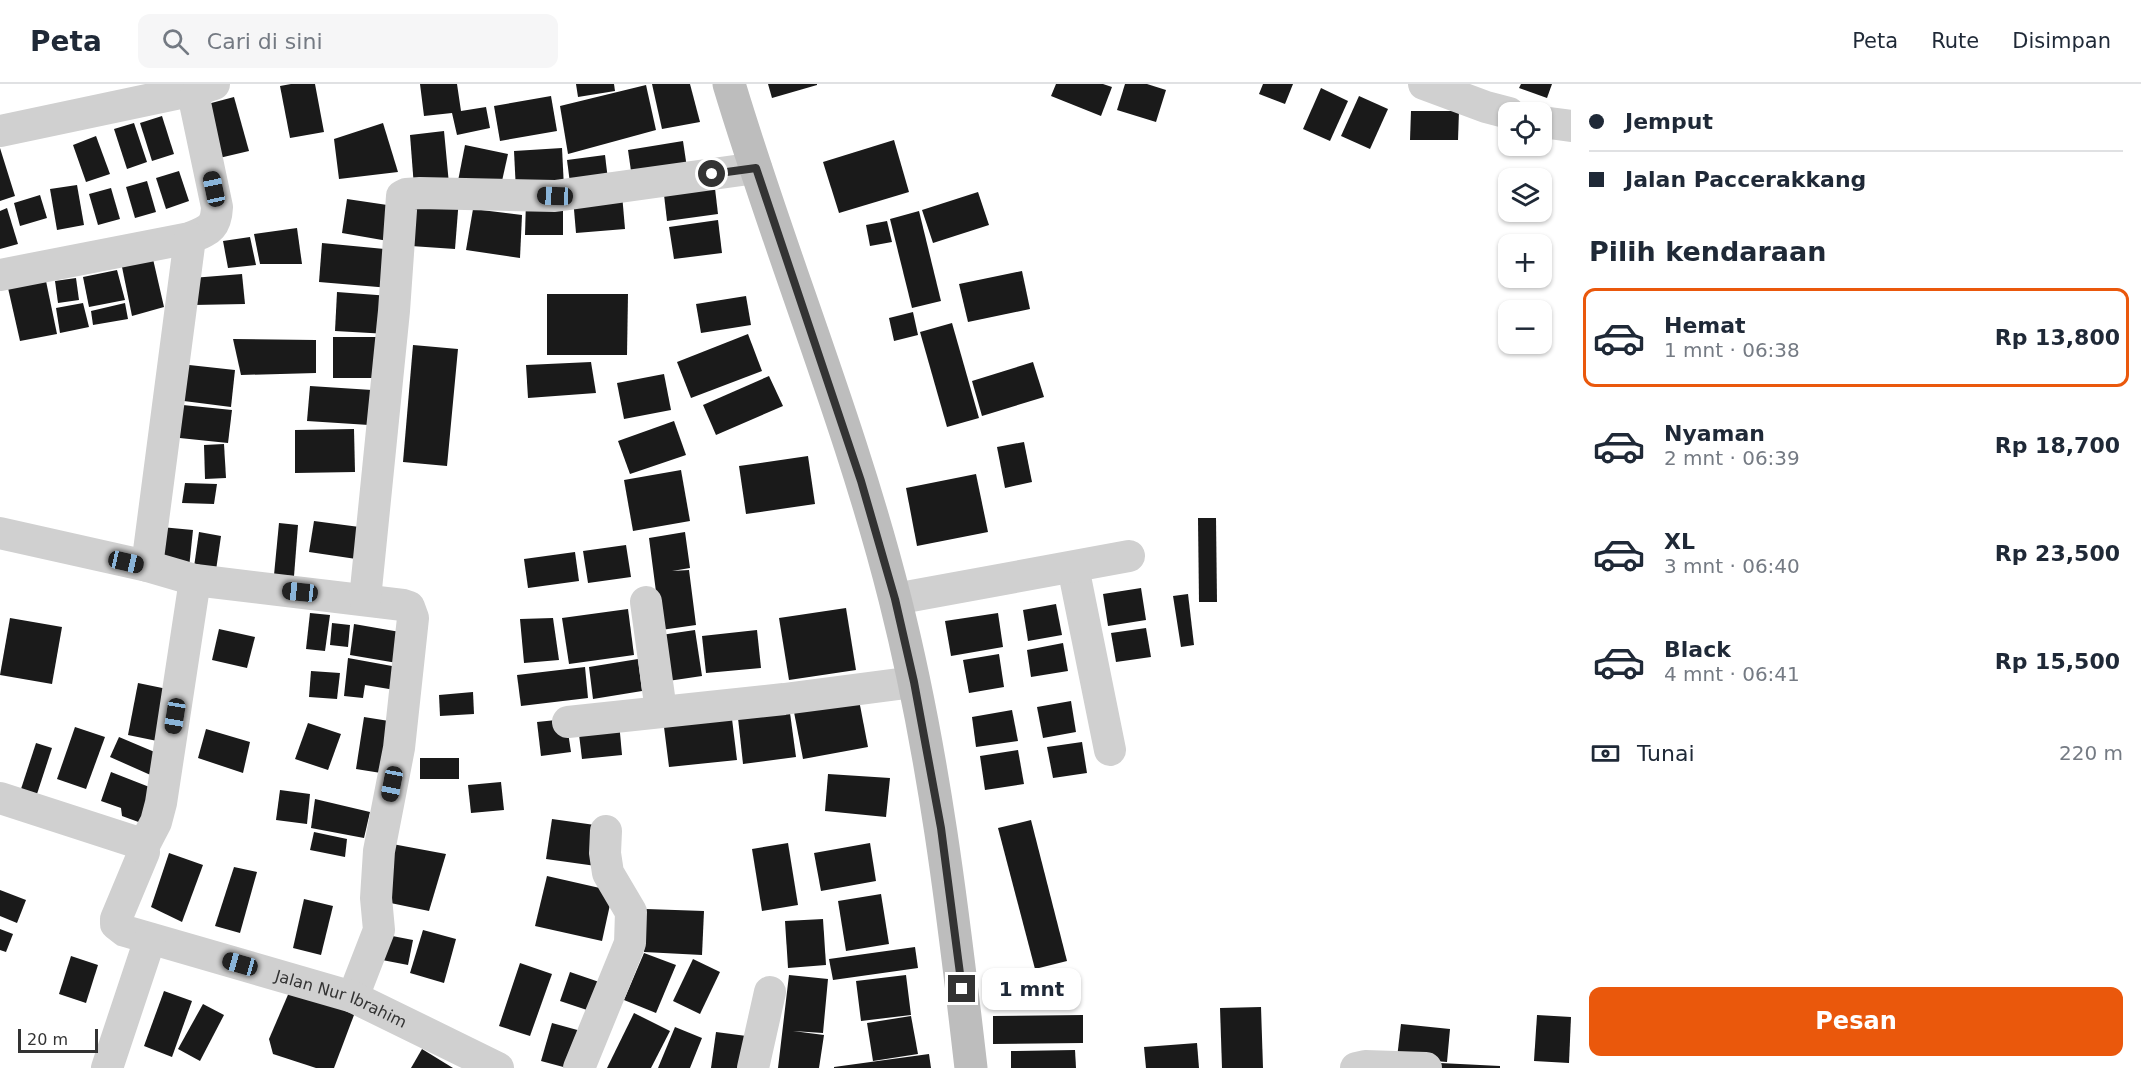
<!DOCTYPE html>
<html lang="id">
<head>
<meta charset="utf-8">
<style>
	:root { --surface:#fff; --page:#f6f6f7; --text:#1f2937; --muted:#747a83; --line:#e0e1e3; --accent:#ea580c }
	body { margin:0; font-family:"DejaVu Sans",sans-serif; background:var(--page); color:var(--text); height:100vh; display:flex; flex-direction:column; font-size:22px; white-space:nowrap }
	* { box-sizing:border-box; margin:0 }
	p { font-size:20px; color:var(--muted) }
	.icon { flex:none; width:33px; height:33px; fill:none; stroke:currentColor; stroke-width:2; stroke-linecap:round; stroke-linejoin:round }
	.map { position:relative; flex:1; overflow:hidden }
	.drawer { display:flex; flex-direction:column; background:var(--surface); width:570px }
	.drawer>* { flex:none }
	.guide { display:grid; align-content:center; height:132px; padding:0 18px; background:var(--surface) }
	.buttons { position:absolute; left:1498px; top:18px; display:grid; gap:12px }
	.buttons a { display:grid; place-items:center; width:54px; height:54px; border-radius:12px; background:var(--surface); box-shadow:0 2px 4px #0004; font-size:30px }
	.scale { position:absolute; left:18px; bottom:15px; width:80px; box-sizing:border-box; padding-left:6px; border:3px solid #333; border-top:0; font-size:16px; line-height:21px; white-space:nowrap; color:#333; -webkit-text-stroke:4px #fff; paint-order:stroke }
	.end { position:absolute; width:27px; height:27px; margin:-14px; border:8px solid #333; background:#fff; box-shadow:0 0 0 3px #fff }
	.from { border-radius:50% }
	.bubble { position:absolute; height:42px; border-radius:12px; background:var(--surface); box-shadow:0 2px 4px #0004; font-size:20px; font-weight:700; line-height:42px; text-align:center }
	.car { position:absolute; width:18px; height:36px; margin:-18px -9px; border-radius:8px; box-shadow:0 0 4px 2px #0007; background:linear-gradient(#222 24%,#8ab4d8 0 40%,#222 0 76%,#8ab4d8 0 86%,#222 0) }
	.guide b { display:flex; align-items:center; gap:21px; height:57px; font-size:22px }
	.guide b+b { border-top:2px solid var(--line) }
	.guide i { width:15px; height:15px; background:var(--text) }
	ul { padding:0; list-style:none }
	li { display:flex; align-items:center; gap:18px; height:99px; margin:0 12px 9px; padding:0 6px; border:3px solid transparent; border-radius:12px }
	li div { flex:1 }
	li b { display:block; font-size:22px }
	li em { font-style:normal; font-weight:700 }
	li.current { border-color:var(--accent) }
	li>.icon { width:54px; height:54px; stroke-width:1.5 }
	h2 { padding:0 18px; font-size:27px; line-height:72px }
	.pay { display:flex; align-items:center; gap:15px; height:66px; padding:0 18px; font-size:22px }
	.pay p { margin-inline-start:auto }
	.cta { display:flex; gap:12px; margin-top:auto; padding:12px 18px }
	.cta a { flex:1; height:69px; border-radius:12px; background:var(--accent); color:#fff; font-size:24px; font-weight:700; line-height:69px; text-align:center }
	header { display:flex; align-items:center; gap:36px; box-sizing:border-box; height:84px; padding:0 30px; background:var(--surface); border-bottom:2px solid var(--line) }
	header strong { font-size:28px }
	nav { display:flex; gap:33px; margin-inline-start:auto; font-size:21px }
	.search { width:420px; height:54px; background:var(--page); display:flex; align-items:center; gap:15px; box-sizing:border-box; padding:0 21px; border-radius:12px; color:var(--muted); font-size:22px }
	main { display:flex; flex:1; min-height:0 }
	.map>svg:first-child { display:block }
	.building { fill:#1a1a1a }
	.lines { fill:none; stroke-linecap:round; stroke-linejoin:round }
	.street { stroke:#d0d0d0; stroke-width:32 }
	.secondary { stroke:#bdbdbd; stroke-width:33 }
	.route { stroke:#333; stroke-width:8 }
	.labels { text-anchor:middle; stroke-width:6; stroke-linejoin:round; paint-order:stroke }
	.street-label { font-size:16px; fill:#333; stroke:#fff }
</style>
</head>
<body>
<header>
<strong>Peta</strong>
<div class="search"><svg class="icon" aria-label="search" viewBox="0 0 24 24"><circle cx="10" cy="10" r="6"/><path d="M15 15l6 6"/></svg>Cari di sini</div>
<nav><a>Peta</a><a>Rute</a><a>Disimpan</a></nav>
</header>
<main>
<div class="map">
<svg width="1571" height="984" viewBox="0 0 1571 984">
	<rect width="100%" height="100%" fill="#fff"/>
	<g class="building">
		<path d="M 291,0 L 315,0 L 324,48 L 290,54 L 280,2 Z"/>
		<path d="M 420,0 L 457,0 L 461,27 L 486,23 L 490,44 L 457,51 L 452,29 L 424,32 Z"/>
		<path d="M 576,0 L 614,0 L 615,7 L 578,13 Z"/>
		<path d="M 652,0 L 690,0 L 700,38 L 662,45 Z"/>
		<path d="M 768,0 L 817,0 L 817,1 L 772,14 Z"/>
		<path d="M 1056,0 L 1103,0 L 1112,3 L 1101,32 L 1051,12 Z"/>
		<path d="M 1125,0 L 1147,0 L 1166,6 L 1156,38 L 1117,26 Z"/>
		<path d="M 1263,0 L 1293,0 L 1285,20 L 1259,10 Z"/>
		<path d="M 1521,0 L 1552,0 L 1547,14 L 1519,4 Z"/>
		<path d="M 646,1 L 656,46 L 568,70 L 560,22 Z"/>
		<path d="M 1321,4 L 1348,17 L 1330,57 L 1303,45 Z"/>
		<path d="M 551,12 L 557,47 L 500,57 L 494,22 Z"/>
		<path d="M 1359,12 L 1388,25 L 1370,65 L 1341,52 Z"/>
		<path d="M 234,13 L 249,67 L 215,75 L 200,22 Z"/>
		<path d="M 1411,27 L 1459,27 L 1458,56 L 1410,56 Z"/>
		<path d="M 162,32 L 174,70 L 152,77 L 140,39 Z"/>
		<path d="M 134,39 L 147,78 L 127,85 L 114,45 Z"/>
		<path d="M 383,39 L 398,88 L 339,95 L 334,55 Z"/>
		<path d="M 444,47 L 449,100 L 414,103 L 410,51 Z"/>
		<path d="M 96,52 L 110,90 L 86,98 L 73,61 Z"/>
		<path d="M 894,56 L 909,108 L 839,129 L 823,78 Z"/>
		<path d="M 683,57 L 687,84 L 632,94 L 628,66 Z"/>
		<path d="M 465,61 L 508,70 L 500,106 L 458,97 Z"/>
		<path d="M 0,64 L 15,112 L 0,117 Z"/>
		<path d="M 562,64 L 564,104 L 516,107 L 514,67 Z"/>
		<path d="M 605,71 L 608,96 L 570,99 L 567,76 Z"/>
		<path d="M 179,87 L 189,117 L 166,125 L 156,94 Z"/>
		<path d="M 714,96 L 718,130 L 667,137 L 663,102 Z"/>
		<path d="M 147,97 L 156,128 L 135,134 L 126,103 Z"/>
		<path d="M 77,101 L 84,141 L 57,146 L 50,105 Z"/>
		<path d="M 111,104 L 120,135 L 98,141 L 89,110 Z"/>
		<path d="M 978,108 L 989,141 L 933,159 L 922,126 Z"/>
		<path d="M 622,110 L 625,145 L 576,149 L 573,114 Z"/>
		<path d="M 40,111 L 47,134 L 20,142 L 14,119 Z"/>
		<path d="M 414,114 L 459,114 L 455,165 L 411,162 Z"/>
		<path d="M 347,115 L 394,122 L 388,157 L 342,149 Z"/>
		<path d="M 526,116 L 563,117 L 563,151 L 525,151 Z"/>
		<path d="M 7,124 L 18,160 L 0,165 L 0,127 Z"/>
		<path d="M 473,125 L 522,131 L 520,174 L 466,166 Z"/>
		<path d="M 919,127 L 941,217 L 912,224 L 890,135 Z"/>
		<path d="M 718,136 L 722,169 L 674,175 L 669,143 Z"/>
		<path d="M 887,137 L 892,158 L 870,162 L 866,141 Z"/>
		<path d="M 297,144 L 302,180 L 260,180 L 254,150 Z"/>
		<path d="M 250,153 L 256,181 L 228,184 L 223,157 Z"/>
		<path d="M 322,159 L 395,166 L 390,204 L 319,198 Z"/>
		<path d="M 153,175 L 164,223 L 132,232 L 122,183 Z"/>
		<path d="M 117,186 L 125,216 L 89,223 L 83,193 Z"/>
		<path d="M 1022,187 L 1030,225 L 968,238 L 959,200 Z"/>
		<path d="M 242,190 L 245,220 L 193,221 L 192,194 Z"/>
		<path d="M 76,194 L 79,216 L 58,219 L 55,197 Z"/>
		<path d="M 46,197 L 57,250 L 20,257 L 8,204 Z"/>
		<path d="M 337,208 L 390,212 L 388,250 L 335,247 Z"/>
		<path d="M 547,210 L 628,210 L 627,271 L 547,271 Z"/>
		<path d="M 746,212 L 751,241 L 701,249 L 696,220 Z"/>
		<path d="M 83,219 L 89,243 L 60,249 L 56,224 Z"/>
		<path d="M 125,219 L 128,235 L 93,241 L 91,227 Z"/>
		<path d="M 913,228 L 918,251 L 894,257 L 889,234 Z"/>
		<path d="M 952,239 L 979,334 L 947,343 L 920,248 Z"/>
		<path d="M 748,250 L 762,287 L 691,314 L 677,278 Z"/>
		<rect x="333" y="253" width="47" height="41"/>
		<path d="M 233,255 L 316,256 L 316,289 L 241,291 Z"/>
		<path d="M 413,261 L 458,265 L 447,382 L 403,378 Z"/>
		<path d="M 591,278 L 596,309 L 528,314 L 526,281 Z"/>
		<path d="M 1033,278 L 1044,313 L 982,332 L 972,297 Z"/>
		<path d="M 180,280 L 235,286 L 231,323 L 176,316 Z"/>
		<path d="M 664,290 L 671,326 L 624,335 L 617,299 Z"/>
		<path d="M 769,292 L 783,322 L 716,351 L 703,321 Z"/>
		<path d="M 310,302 L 372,306 L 369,341 L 307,337 Z"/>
		<path d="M 173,320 L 232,326 L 228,359 L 170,353 Z"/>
		<path d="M 674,337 L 686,371 L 630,390 L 618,357 Z"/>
		<path d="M 354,345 L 355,388 L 295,389 L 295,346 Z"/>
		<path d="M 1024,358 L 1032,398 L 1005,404 L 997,363 Z"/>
		<path d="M 224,360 L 226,394 L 205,395 L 204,361 Z"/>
		<path d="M 808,372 L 815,420 L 746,430 L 739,382 Z"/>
		<path d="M 681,386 L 690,437 L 633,447 L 624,396 Z"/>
		<path d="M 976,390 L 988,448 L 917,462 L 906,404 Z"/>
		<path d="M 185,399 L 217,400 L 214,420 L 182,419 Z"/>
		<path d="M 1198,434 L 1216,434 L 1217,518 L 1199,518 Z"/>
		<path d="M 314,437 L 367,444 L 363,476 L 309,468 Z"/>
		<path d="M 279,439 L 298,441 L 294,492 L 274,491 Z"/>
		<path d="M 161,443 L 193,446 L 189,484 L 158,481 Z"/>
		<path d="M 199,448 L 221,452 L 215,493 L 193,490 Z"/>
		<path d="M 685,448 L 690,484 L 672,487 L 689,486 L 696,541 L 661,546 L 649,454 Z"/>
		<path d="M 626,461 L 631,493 L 588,499 L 583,467 Z"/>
		<path d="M 575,468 L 579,497 L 528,504 L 524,475 Z"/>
		<path d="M 1141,504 L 1146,536 L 1108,542 L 1103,510 Z"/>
		<path d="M 1188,510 L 1194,561 L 1181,563 L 1173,512 Z"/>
		<path d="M 1056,520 L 1062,551 L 1028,557 L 1023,526 Z"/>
		<path d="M 846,524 L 856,586 L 789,596 L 779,534 Z"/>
		<path d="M 628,525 L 634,571 L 569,580 L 562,534 Z"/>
		<path d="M 310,529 L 330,531 L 325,567 L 306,565 Z"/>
		<path d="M 998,529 L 1003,563 L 951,572 L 945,537 Z"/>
		<path d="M 10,534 L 62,543 L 52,600 L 0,591 Z"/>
		<path d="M 553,534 L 559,576 L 524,579 L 520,535 Z"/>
		<path d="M 332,539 L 350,541 L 348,563 L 330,561 Z"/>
		<path d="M 354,540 L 400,548 L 397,579 L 350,571 Z"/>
		<path d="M 1146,544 L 1151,573 L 1116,578 L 1111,549 Z"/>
		<path d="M 219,545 L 255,553 L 247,584 L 212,576 Z"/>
		<path d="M 695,546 L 702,592 L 668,597 L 661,551 Z"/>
		<path d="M 757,546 L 761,584 L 706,589 L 702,552 Z"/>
		<path d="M 1063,559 L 1068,587 L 1031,593 L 1027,566 Z"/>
		<path d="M 999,570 L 1004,603 L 969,609 L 963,576 Z"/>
		<path d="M 348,574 L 403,584 L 395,606 L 365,601 L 363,614 L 344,612 Z"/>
		<path d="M 638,575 L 642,607 L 593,615 L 589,583 Z"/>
		<path d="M 585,583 L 588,614 L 521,622 L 517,591 Z"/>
		<path d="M 311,587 L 340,589 L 337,615 L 309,613 Z"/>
		<path d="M 138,599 L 172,606 L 162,658 L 128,651 Z"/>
		<path d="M 473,608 L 474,630 L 440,632 L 439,611 Z"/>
		<path d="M 859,616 L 868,663 L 803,675 L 794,628 Z"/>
		<path d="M 1071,617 L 1076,648 L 1043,654 L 1037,623 Z"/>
		<path d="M 1012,626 L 1018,657 L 976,663 L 972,633 Z"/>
		<path d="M 790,629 L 796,673 L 743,680 L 738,634 Z"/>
		<path d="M 364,633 L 389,637 L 381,689 L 356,685 Z"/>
		<path d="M 566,635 L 571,668 L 541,672 L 537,638 Z"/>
		<path d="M 732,635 L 737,676 L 669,683 L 664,643 Z"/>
		<path d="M 619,638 L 622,671 L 582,675 L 578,642 Z"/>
		<path d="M 308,639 L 341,650 L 328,686 L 295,675 Z"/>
		<path d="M 75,643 L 105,653 L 86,705 L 57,695 Z"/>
		<path d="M 206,645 L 250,658 L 243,689 L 198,674 Z"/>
		<path d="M 119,653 L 164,672 L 155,693 L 110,673 Z"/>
		<path d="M 1082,658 L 1087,689 L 1053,694 L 1047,663 Z"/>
		<path d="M 36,659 L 52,664 L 37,710 L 21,705 Z"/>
		<path d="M 1018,666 L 1024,700 L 985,706 L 980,672 Z"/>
		<rect x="420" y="674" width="39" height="21"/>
		<path d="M 111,688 L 157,706 L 144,740 L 122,732 L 121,724 L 101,717 Z"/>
		<path d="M 828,690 L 890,694 L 886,733 L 825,727 Z"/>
		<path d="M 501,698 L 504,726 L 471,729 L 468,701 Z"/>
		<path d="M 280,706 L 310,710 L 307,740 L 276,736 Z"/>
		<path d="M 315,715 L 370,728 L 364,754 L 311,744 Z"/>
		<path d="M 552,735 L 602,742 L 596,782 L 546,775 Z"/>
		<path d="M 1031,736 L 1067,877 L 1035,885 L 998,744 Z"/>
		<path d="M 314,748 L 347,755 L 345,773 L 310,766 Z"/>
		<path d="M 387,759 L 446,770 L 429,827 L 381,817 Z"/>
		<path d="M 788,759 L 798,821 L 762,827 L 752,765 Z"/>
		<path d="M 870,759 L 876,797 L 821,807 L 814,769 Z"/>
		<path d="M 169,769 L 203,781 L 182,838 L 151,823 Z"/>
		<path d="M 234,783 L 257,788 L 240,849 L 215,842 Z"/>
		<path d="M 547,792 L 613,807 L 602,857 L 535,842 Z"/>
		<path d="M 0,806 L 26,816 L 17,839 L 0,832 Z"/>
		<path d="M 881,810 L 889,860 L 846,867 L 838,817 Z"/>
		<path d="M 304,815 L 333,822 L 321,871 L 293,864 Z"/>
		<path d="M 646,825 L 704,827 L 702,871 L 644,868 Z"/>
		<path d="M 823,835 L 826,881 L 788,884 L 785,837 Z"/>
		<path d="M 0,845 L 13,850 L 6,868 L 0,866 Z"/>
		<path d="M 423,846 L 456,855 L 444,899 L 410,889 Z"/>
		<path d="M 382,850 L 413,856 L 408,881 L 377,875 Z"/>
		<path d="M 915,863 L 918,884 L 833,896 L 829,875 Z"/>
		<path d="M 644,869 L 676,881 L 656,929 L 624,916 Z"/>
		<path d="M 71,872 L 98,881 L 86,919 L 59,910 Z"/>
		<path d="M 693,875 L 720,888 L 700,930 L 673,917 Z"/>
		<path d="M 520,879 L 552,890 L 530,952 L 499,942 Z"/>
		<path d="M 570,888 L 605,900 L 596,929 L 560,917 Z"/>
		<path d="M 789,891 L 828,895 L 823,949 L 793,947 L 824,951 L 819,984 L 778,984 Z"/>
		<path d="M 906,891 L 911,931 L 861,937 L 856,897 Z"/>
		<path d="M 293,899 L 357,923 L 334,984 L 316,984 L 273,970 L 269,955 Z"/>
		<path d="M 164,907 L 192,917 L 172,973 L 144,962 Z"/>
		<path d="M 203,920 L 224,931 L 200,977 L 178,965 Z"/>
		<path d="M 1261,923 L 1263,984 L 1222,984 L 1220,924 Z"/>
		<path d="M 634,929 L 670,947 L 651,984 L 607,984 Z"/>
		<path d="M 1083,931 L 1083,959 L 993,960 L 993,932 Z"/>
		<path d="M 1537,931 L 1571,933 L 1569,979 L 1534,977 Z"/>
		<path d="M 911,932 L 918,970 L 873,977 L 867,939 Z"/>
		<path d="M 552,939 L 581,947 L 567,984 L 541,977 Z"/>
		<path d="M 1401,940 L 1450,945 L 1447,978 L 1397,974 Z"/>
		<path d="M 675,943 L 702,954 L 690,984 L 658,984 Z"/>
		<path d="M 716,948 L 754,953 L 750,984 L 711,984 Z"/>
		<path d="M 1197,959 L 1199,984 L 1146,984 L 1144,963 Z"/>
		<path d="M 422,965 L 453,984 L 411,984 Z"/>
		<path d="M 1075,966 L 1076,984 L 1011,984 L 1011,967 Z"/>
		<path d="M 929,970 L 931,984 L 834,984 L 834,983 Z"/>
		<path d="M 1440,979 L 1500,982 L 1500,984 L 1440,984 Z"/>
	</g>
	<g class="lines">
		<g class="street">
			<path d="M 1424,0 L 1486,23 L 1509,29"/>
			<path d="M 1542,38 L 1571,42"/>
			<path d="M 0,47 L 199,5 L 214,0"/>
			<path d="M 0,191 L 190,154 C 208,146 216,145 217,123 L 195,19 L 196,11 L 199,5"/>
			<path d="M 0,449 L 147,482 L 190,154"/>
			<path d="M 147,482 L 195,496 L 403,521 L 409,523 L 413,534 L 399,664 L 379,767 L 376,814 L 379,846 L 353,913"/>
			<path d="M 1073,483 L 1110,666"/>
			<path d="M 365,515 L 394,227 L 402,112 L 406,110 L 420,109 L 555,112 L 756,84"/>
			<path d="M 895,515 L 1129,472"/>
			<path d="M 646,518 L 661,627"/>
			<path d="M 568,638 L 784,615 L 914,598"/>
			<path id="s1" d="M 0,714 L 139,759 L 144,768 L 116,835 L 116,840 L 125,847 L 353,913 L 498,984"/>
			<path d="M 143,763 L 156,738 L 161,719 L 195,496"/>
			<path d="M 107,984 L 150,855"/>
			<path d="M 579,984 L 630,859 L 631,828 L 608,789 L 605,769 L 606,747"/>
			<path d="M 753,984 L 770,908"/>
			<path d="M 1356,984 L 1365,982 L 1426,984"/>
		</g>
		<path class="secondary" d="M 729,0 C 781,173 851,340 895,515 C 934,669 953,827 971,984"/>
	</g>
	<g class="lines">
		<path class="route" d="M 712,90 L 756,84 L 861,397 L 895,515 L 914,598 L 941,744 L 962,905"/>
	</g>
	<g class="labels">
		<g class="street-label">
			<text dy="6" stroke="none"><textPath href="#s1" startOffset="472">Jalan Nur Ibrahim</textPath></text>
		</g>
	</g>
</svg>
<div class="buttons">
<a><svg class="icon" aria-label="locate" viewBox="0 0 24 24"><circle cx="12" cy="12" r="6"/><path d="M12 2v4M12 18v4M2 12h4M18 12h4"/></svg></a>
<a><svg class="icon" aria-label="layers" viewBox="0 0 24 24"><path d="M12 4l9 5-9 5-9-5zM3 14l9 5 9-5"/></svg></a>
<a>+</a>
<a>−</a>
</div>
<div class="scale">20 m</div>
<i class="end from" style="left:712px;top:90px"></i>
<i class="end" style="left:962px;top:905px"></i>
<div class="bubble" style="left:982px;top:884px;width:99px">1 mnt</div>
<i class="car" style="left:214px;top:105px;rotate:348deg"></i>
<i class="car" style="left:555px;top:112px;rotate:272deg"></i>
<i class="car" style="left:126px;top:478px;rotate:103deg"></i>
<i class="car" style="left:300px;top:508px;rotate:276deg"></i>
<i class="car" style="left:175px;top:632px;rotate:189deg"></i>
<i class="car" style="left:392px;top:700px;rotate:191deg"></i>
<i class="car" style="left:240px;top:880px;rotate:286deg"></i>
</div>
<section class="drawer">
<div class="guide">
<b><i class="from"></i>Jemput</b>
<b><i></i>Jalan Paccerakkang</b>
</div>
<h2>Pilih kendaraan</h2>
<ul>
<li class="current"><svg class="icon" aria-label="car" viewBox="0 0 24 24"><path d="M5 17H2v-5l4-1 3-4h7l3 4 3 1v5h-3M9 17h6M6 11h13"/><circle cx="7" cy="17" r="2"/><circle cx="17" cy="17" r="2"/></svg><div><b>Hemat</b><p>1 mnt · 06:38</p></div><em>Rp 13,800</em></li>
<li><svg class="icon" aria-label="car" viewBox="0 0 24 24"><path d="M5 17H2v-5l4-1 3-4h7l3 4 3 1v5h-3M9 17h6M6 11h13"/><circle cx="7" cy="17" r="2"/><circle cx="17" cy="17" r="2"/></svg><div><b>Nyaman</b><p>2 mnt · 06:39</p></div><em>Rp 18,700</em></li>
<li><svg class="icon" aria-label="car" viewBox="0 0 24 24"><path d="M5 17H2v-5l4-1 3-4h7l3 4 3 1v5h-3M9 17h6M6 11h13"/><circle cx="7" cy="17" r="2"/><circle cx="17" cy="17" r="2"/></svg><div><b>XL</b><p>3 mnt · 06:40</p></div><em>Rp 23,500</em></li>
<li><svg class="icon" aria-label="car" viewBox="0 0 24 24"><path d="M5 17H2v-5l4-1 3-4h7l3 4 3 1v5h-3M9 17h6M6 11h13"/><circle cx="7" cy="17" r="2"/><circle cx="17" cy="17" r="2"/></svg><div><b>Black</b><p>4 mnt · 06:41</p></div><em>Rp 15,500</em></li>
</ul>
<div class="pay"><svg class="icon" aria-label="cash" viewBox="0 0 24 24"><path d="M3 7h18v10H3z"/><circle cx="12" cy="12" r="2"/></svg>Tunai<p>220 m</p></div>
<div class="cta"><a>Pesan</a></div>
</section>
</main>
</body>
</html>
